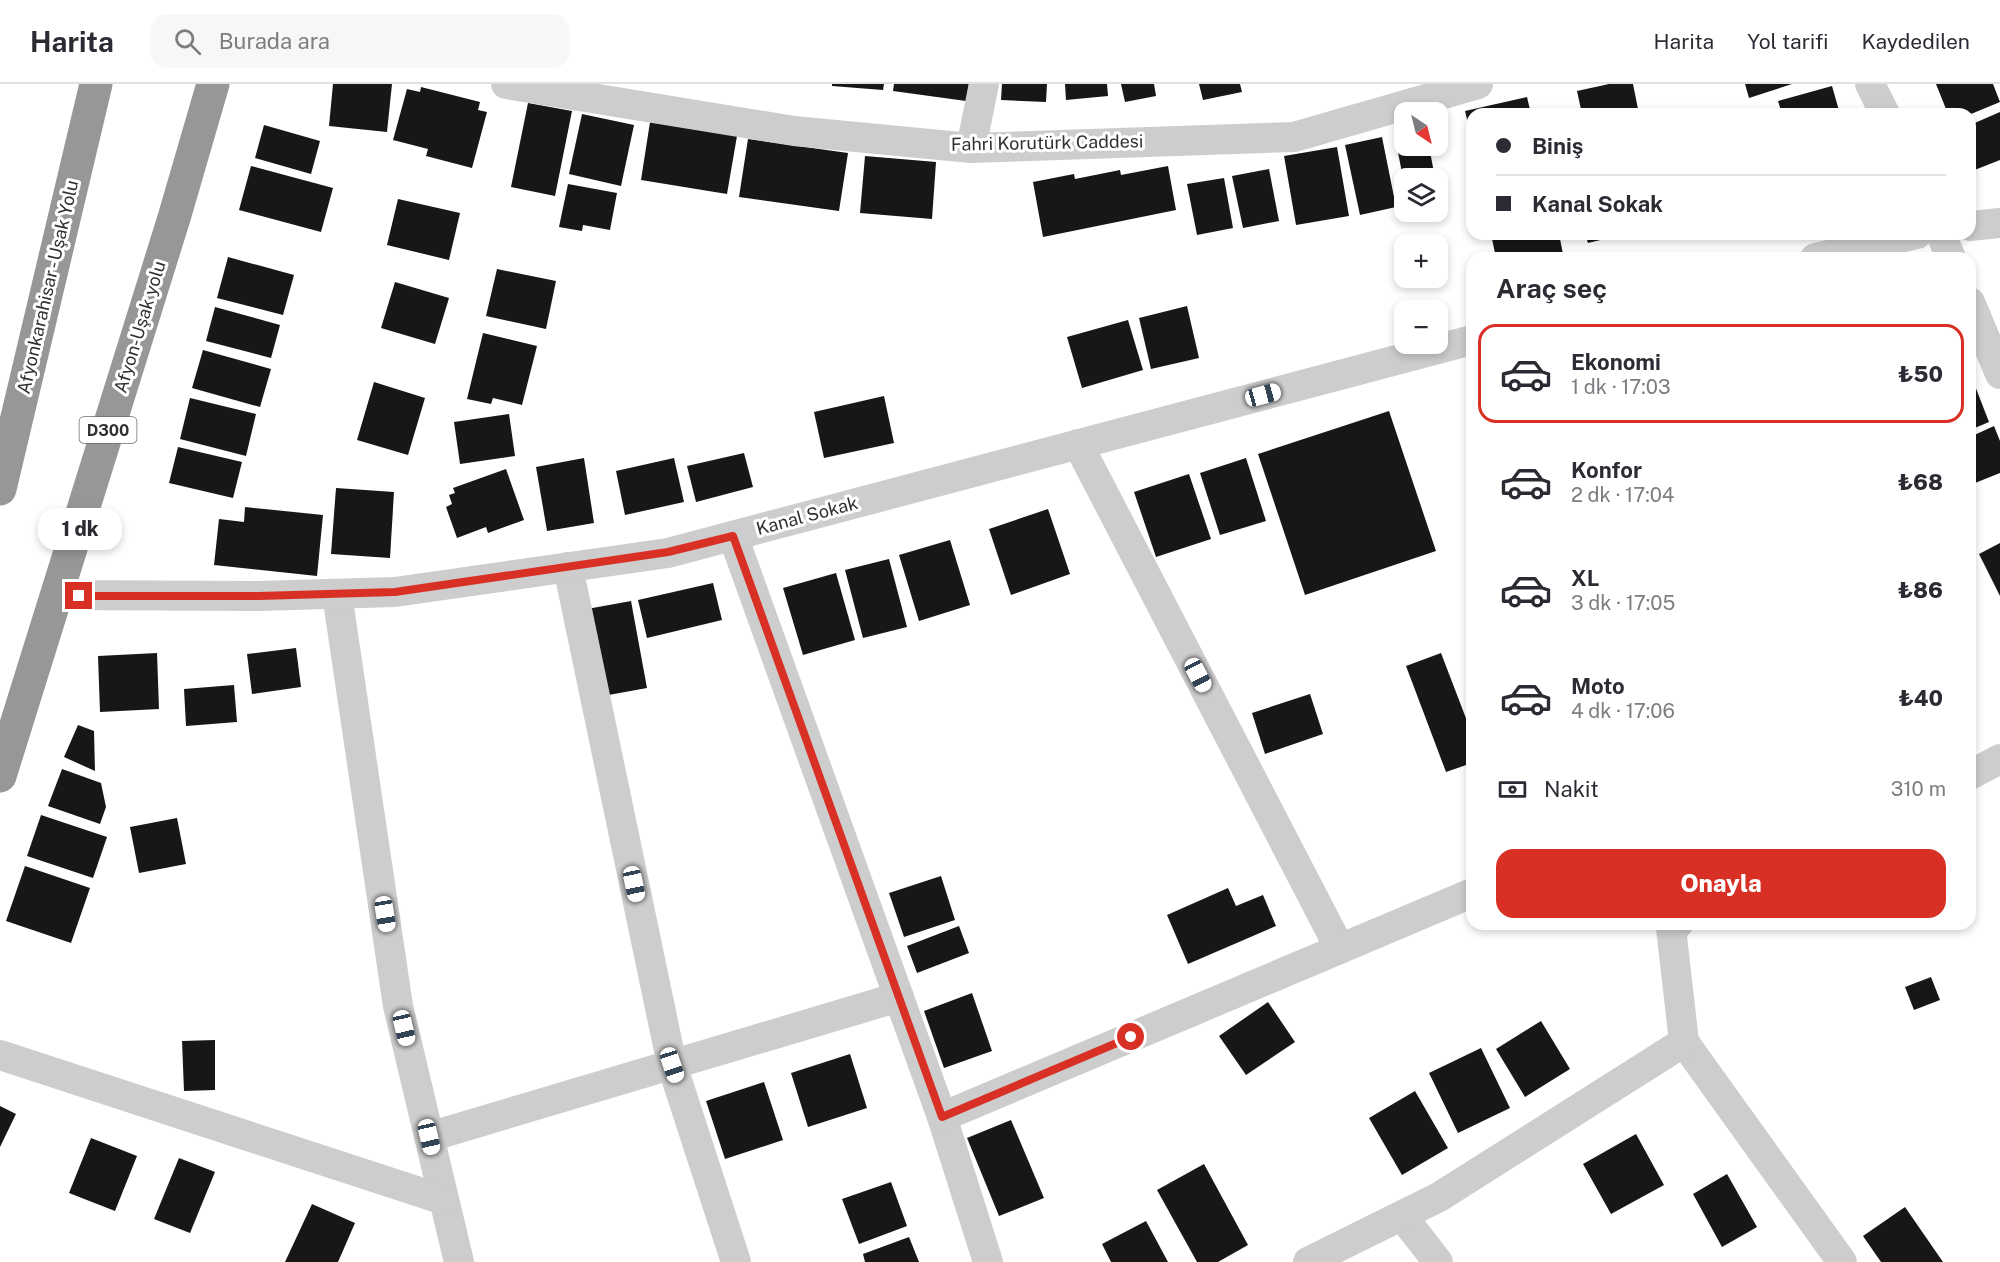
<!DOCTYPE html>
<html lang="tr">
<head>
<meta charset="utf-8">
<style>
	:root { --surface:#fff; --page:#f7f7f7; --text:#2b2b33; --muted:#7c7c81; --line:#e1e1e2; --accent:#d93025 }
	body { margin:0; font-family:"Public Sans",sans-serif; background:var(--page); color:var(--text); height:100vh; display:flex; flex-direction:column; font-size:22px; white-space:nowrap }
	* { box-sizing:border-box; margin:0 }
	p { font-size:20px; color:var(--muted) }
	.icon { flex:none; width:33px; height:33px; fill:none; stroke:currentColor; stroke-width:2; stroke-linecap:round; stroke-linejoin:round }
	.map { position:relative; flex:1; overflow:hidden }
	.panel { position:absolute; left:1466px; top:168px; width:510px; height:678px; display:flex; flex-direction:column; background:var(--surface); border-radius:18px; box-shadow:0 3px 9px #0003 }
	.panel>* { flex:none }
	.hud { position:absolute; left:1466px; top:24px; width:510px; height:132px; border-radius:18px; box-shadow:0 3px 9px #0003; display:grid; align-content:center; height:132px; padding:0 30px; background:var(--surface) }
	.needle { width:39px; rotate:145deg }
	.buttons { position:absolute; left:1394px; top:18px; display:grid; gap:12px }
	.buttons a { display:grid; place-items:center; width:54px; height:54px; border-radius:12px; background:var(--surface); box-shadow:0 3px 9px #0003; font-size:30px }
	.end { position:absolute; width:27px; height:27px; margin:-14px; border:8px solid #d93025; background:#fff; box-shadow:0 0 0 3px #fff }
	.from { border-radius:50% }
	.bubble { position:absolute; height:42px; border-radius:18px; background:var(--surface); box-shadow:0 3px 9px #0003; font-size:20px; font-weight:800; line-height:42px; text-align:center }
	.car { position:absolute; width:18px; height:36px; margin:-18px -9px; border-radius:8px; box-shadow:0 0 4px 2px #0007; background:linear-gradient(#fff 24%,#345 0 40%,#fff 0 76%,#345 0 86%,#fff 0) }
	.hud b { display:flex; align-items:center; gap:21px; height:57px; font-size:22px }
	.hud b+b { border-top:2px solid var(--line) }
	.hud i { width:15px; height:15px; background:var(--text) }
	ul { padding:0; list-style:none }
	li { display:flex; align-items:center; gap:18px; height:99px; margin:0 12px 9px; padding:0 18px; border:3px solid transparent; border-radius:18px }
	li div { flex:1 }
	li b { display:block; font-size:22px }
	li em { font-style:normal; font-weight:800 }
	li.current { border-color:var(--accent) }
	li>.icon { width:54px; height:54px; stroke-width:1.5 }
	h2 { padding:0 30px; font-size:27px; line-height:72px }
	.pay { display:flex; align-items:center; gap:15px; height:66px; padding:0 30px; font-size:22px }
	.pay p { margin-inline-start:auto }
	.button { display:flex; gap:12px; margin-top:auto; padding:12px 30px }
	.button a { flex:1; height:69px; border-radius:18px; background:var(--accent); color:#fff; font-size:24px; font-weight:800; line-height:69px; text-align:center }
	header { display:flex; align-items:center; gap:36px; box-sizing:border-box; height:84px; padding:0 30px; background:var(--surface); border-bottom:2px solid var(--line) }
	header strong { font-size:28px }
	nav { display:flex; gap:33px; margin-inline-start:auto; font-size:21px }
	.search { width:420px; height:54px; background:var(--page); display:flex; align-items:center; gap:15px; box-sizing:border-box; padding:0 21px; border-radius:18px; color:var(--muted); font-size:22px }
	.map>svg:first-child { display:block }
	.building { fill:#171717 }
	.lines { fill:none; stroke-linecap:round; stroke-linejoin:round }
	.minor { stroke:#cdcdcd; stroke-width:30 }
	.highway { stroke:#979797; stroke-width:33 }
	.route { stroke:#d93025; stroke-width:8 }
	.labels { text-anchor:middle; stroke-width:6; stroke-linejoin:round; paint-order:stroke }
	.shield { fill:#fff; stroke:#6e6e6e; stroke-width:1.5 }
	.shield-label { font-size:16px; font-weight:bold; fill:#303030 }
	.street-label { font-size:18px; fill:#303030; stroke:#fff }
</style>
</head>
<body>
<header>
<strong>Harita</strong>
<div class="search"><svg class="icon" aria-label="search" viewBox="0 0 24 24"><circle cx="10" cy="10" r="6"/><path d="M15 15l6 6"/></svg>Burada ara</div>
<nav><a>Harita</a><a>Yol tarifi</a><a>Kaydedilen</a></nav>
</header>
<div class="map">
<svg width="2000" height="1178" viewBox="0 0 2000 1178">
	<rect width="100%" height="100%" fill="#fff"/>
	<g class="building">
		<path d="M 333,0 L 392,0 L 387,48 L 329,42 Z"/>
		<path d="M 832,0 L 884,0 L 883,6 L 832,2 Z"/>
		<path d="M 894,0 L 969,0 L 966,17 L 893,7 Z"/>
		<path d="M 1002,0 L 1047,0 L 1046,18 L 1001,16 Z"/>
		<path d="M 1065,0 L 1107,0 L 1108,12 L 1066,16 Z"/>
		<path d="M 1121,0 L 1154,0 L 1156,12 L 1125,18 Z"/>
		<path d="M 1199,0 L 1240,0 L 1242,8 L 1203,16 Z"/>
		<path d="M 1609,0 L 1633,0 L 1639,30 L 1582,30 L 1577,7 Z"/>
		<path d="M 1745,0 L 1792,0 L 1749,14 Z"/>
		<path d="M 1936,0 L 1993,0 L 2000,18 L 1971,30 L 1948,30 Z"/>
		<path d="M 1832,2 L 1840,30 L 1782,30 L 1778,17 Z"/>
		<path d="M 421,3 L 480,18 L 478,26 L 487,28 L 472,84 L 426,72 L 428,65 L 393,56 L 407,5 L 420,8 Z"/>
		<path d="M 1527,13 L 1531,30 L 1472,30 L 1471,52 L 1465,27 Z"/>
		<path d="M 528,19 L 572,27 L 555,112 L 511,103 Z"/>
		<path d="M 2000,28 L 2000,76 L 1972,87 L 1970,79 L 1970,41 Z"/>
		<path d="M 582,30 L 634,41 L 621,102 L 569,90 Z"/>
		<path d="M 650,38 L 737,52 L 727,110 L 641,96 Z"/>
		<path d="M 264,41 L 320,57 L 311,90 L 255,74 Z"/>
		<path d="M 1404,52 L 1404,62 L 1429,62 L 1435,94 L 1403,94 L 1395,53 Z"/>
		<path d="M 1382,53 L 1396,123 L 1360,131 L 1345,61 Z"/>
		<path d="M 748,55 L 848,69 L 839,127 L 739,113 Z"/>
		<path d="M 1337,63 L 1349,132 L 1296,141 L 1284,72 Z"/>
		<path d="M 865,72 L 936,78 L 932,135 L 860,129 Z"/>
		<path d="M 251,82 L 333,104 L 321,148 L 239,126 Z"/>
		<path d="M 1168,82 L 1176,126 L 1043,153 L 1033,98 L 1074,90 L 1075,95 L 1120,86 L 1121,91 Z"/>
		<path d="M 1269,85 L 1279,137 L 1243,144 L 1232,92 Z"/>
		<path d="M 1224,94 L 1233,144 L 1197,151 L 1187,100 Z"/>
		<path d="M 568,100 L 617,109 L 610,146 L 583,141 L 582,147 L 559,143 Z"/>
		<path d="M 398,115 L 460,129 L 449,176 L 387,161 Z"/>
		<path d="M 1491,150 L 1559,150 L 1563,170 L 1545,174 L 1496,174 Z"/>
		<path d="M 1585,150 L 1621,150 L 1621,151 L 1588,159 Z"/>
		<path d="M 228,173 L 294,191 L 283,231 L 217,214 Z"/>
		<path d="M 497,185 L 556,197 L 546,245 L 486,232 Z"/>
		<path d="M 395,198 L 449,214 L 435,260 L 381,244 Z"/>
		<path d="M 1187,222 L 1199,274 L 1151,285 L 1139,234 Z"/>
		<path d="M 215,223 L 280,241 L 271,274 L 206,257 Z"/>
		<path d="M 1128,236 L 1143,286 L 1082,304 L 1067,253 Z"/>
		<path d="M 483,249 L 537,262 L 522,321 L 493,314 L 491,320 L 467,315 Z"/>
		<path d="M 203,266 L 271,285 L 260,323 L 192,304 Z"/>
		<path d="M 1970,289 L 1989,338 L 1970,346 Z"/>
		<path d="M 374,298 L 425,314 L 408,371 L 357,356 Z"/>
		<path d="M 884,312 L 894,359 L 824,374 L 814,328 Z"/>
		<path d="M 190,314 L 256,330 L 246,372 L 180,355 Z"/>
		<path d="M 1389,327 L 1436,467 L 1305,511 L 1258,370 Z"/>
		<path d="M 509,330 L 515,372 L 460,380 L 454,338 Z"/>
		<path d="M 1994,342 L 2000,357 L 2000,389 L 1970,401 L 1970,353 Z"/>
		<path d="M 178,363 L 242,378 L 233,414 L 169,399 Z"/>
		<path d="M 744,369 L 753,403 L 696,418 L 687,382 Z"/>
		<path d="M 584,374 L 594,439 L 547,447 L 536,383 Z"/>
		<path d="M 674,374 L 684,418 L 625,431 L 616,387 Z"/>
		<path d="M 1246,374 L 1266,437 L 1220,451 L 1200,389 Z"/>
		<path d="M 506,385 L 524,436 L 488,449 L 486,443 L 457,454 L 446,423 L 452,420 L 449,411 L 455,409 L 453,404 Z"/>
		<path d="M 1189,390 L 1211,455 L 1156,473 L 1134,408 Z"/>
		<path d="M 336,404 L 394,408 L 390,474 L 331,470 Z"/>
		<path d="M 245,423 L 323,431 L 317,492 L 214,481 L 219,435 L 244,438 Z"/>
		<path d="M 1048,425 L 1070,490 L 1011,511 L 989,445 Z"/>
		<path d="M 950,456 L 970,521 L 919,537 L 899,471 Z"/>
		<path d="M 2000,459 L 2000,512 L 1979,470 Z"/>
		<path d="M 889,475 L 907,543 L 863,554 L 845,486 Z"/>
		<path d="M 836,489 L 855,556 L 803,571 L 783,504 Z"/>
		<path d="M 713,499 L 722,536 L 647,554 L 638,516 Z"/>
		<path d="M 631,517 L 647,604 L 603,612 L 587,525 Z"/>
		<path d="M 296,564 L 301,603 L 252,610 L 247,570 Z"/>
		<path d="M 157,569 L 159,625 L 100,628 L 98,572 Z"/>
		<path d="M 1441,569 L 1472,650 L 1472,679 L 1446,688 L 1406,582 Z"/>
		<path d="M 234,601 L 237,638 L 186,642 L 184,605 Z"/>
		<path d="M 1310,610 L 1323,650 L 1265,670 L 1252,629 Z"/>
		<path d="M 78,641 L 94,647 L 95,687 L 64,673 Z"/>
		<path d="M 62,685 L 101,699 L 106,723 L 100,740 L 48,722 Z"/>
		<path d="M 41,731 L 107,753 L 93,794 L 27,772 Z"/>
		<path d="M 177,734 L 186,780 L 139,789 L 130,743 Z"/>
		<path d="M 25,782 L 90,804 L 71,859 L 6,837 Z"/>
		<path d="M 941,792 L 955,836 L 904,853 L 889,809 Z"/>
		<path d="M 1228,804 L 1236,822 L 1263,811 L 1276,842 L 1188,880 L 1167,831 Z"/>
		<path d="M 959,842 L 969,869 L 917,889 L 907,862 Z"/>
		<path d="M 1931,893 L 1940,916 L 1914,926 L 1905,903 Z"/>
		<path d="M 972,909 L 992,967 L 944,984 L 924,927 Z"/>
		<path d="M 1268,918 L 1295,958 L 1246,991 L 1219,952 Z"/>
		<path d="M 1541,937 L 1570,985 L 1525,1013 L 1496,965 Z"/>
		<path d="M 215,956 L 215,1006 L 184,1007 L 182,957 Z"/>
		<path d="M 1481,964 L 1510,1024 L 1458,1049 L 1429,989 Z"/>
		<path d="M 850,970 L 867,1024 L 808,1043 L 791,989 Z"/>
		<path d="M 764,998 L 783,1056 L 725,1075 L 706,1017 Z"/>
		<path d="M 1415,1007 L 1448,1064 L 1402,1091 L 1369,1034 Z"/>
		<path d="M 0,1022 L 16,1030 L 0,1063 Z"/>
		<path d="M 1011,1036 L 1044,1114 L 999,1132 L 967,1054 Z"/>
		<path d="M 1636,1050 L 1664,1101 L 1611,1130 L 1583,1080 Z"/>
		<path d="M 91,1054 L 137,1072 L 115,1127 L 69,1109 Z"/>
		<path d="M 179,1074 L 215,1088 L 190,1149 L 154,1135 Z"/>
		<path d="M 1204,1080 L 1248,1161 L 1218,1178 L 1197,1178 L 1157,1106 Z"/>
		<path d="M 1727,1090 L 1757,1143 L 1722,1163 L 1693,1110 Z"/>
		<path d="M 891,1098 L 907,1142 L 859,1160 L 842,1115 Z"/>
		<path d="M 312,1120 L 355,1139 L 338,1178 L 285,1178 Z"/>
		<path d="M 1905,1123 L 1943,1178 L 1881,1178 L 1863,1152 Z"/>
		<path d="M 1146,1137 L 1168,1178 L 1111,1178 L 1102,1160 Z"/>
		<path d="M 909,1153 L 919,1178 L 865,1178 L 863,1170 Z"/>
	</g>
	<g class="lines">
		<g class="minor">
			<path d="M 506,0 L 794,47 L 971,64 L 1294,53 L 1478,0"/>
			<path d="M 1870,0 L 1885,30"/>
			<path d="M 971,64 L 984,0"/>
			<path d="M 1970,142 L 2000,139"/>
			<path d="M 1941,150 L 1951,174"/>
			<path d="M 1815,174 L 1917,150"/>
			<path d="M 1970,218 L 2000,290"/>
			<path d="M 1078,360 L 1340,865"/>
			<path d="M 733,452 L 942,1033 L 988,1178"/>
			<path d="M 568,483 L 672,981 L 736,1178"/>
			<path d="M 337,510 L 398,922 L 459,1178"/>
			<path d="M 56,511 L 259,512 L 395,508 L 668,469 L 1472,256"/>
			<path d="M 1970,691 L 2000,675"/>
			<path d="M 1684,958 L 1842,1178"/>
			<path d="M 0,971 L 444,1116"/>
			<path d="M 942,1033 L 1472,809"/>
			<path d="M 429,1053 L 899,913"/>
			<path d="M 1402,1132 L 1438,1178"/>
			<path d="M 1308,1178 L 1439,1113 L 1684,958 L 1671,844 L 1678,840"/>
		</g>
		<g class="highway">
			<path d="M 0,405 L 96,0"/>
			<path d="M 0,692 L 174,134 L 213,0"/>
		</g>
	</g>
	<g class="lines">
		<path class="route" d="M 79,512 L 259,512 L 395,508 L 668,468 L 733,452 L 942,1033 L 1131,953"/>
	</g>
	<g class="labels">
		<rect class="shield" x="79.5" y="333" width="57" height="26" rx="4.5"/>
		<g class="shield-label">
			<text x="108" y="352">D300</text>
		</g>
		<g class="street-label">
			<text transform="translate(1047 59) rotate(-1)" y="6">Fahri Korutürk Caddesi</text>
			<text transform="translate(48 203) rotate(-77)" y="6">Afyonkarahisar - Uşak Yolu</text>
			<text transform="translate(140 243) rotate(-73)" y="6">Afyon-Uşak yolu</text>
			<text transform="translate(807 432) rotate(-15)" y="6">Kanal Sokak</text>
		</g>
	</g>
</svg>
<div class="buttons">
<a><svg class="needle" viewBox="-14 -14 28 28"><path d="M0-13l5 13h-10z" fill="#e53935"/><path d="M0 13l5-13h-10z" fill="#7c7c81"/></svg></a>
<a><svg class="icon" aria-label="layers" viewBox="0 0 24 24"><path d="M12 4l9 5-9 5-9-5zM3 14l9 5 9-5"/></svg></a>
<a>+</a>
<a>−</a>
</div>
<i class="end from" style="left:1131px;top:953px"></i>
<i class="end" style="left:79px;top:512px"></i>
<div class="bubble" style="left:38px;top:424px;width:84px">1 dk</div>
<i class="car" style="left:1263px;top:311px;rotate:75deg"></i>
<i class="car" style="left:1198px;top:591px;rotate:152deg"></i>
<i class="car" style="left:634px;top:800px;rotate:168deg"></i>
<i class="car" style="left:385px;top:830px;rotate:171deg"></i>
<i class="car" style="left:404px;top:944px;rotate:167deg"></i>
<i class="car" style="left:672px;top:981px;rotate:162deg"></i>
<i class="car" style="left:429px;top:1053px;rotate:167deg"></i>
<div class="hud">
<b><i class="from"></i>Biniş</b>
<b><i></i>Kanal Sokak</b>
</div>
<section class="panel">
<h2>Araç seç</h2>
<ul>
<li class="current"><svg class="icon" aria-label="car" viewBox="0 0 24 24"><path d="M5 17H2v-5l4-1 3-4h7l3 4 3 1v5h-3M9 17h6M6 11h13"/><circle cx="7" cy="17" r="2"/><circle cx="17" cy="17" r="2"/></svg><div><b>Ekonomi</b><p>1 dk · 17:03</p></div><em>₺50</em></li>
<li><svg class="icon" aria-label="car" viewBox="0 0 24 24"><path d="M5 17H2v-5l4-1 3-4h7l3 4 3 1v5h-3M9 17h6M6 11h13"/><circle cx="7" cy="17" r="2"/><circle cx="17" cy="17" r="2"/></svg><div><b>Konfor</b><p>2 dk · 17:04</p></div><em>₺68</em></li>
<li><svg class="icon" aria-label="car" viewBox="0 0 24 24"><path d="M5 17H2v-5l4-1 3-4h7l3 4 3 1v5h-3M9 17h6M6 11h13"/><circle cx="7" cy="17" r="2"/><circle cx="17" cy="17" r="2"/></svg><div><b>XL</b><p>3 dk · 17:05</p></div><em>₺86</em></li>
<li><svg class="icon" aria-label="car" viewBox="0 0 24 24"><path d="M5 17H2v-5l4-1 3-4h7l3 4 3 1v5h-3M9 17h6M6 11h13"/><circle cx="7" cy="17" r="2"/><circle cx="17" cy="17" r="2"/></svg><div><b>Moto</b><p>4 dk · 17:06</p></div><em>₺40</em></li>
</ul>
<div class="pay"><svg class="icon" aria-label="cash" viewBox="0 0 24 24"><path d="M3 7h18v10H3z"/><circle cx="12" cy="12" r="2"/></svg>Nakit<p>310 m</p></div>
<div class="button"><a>Onayla</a></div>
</section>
</div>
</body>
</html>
